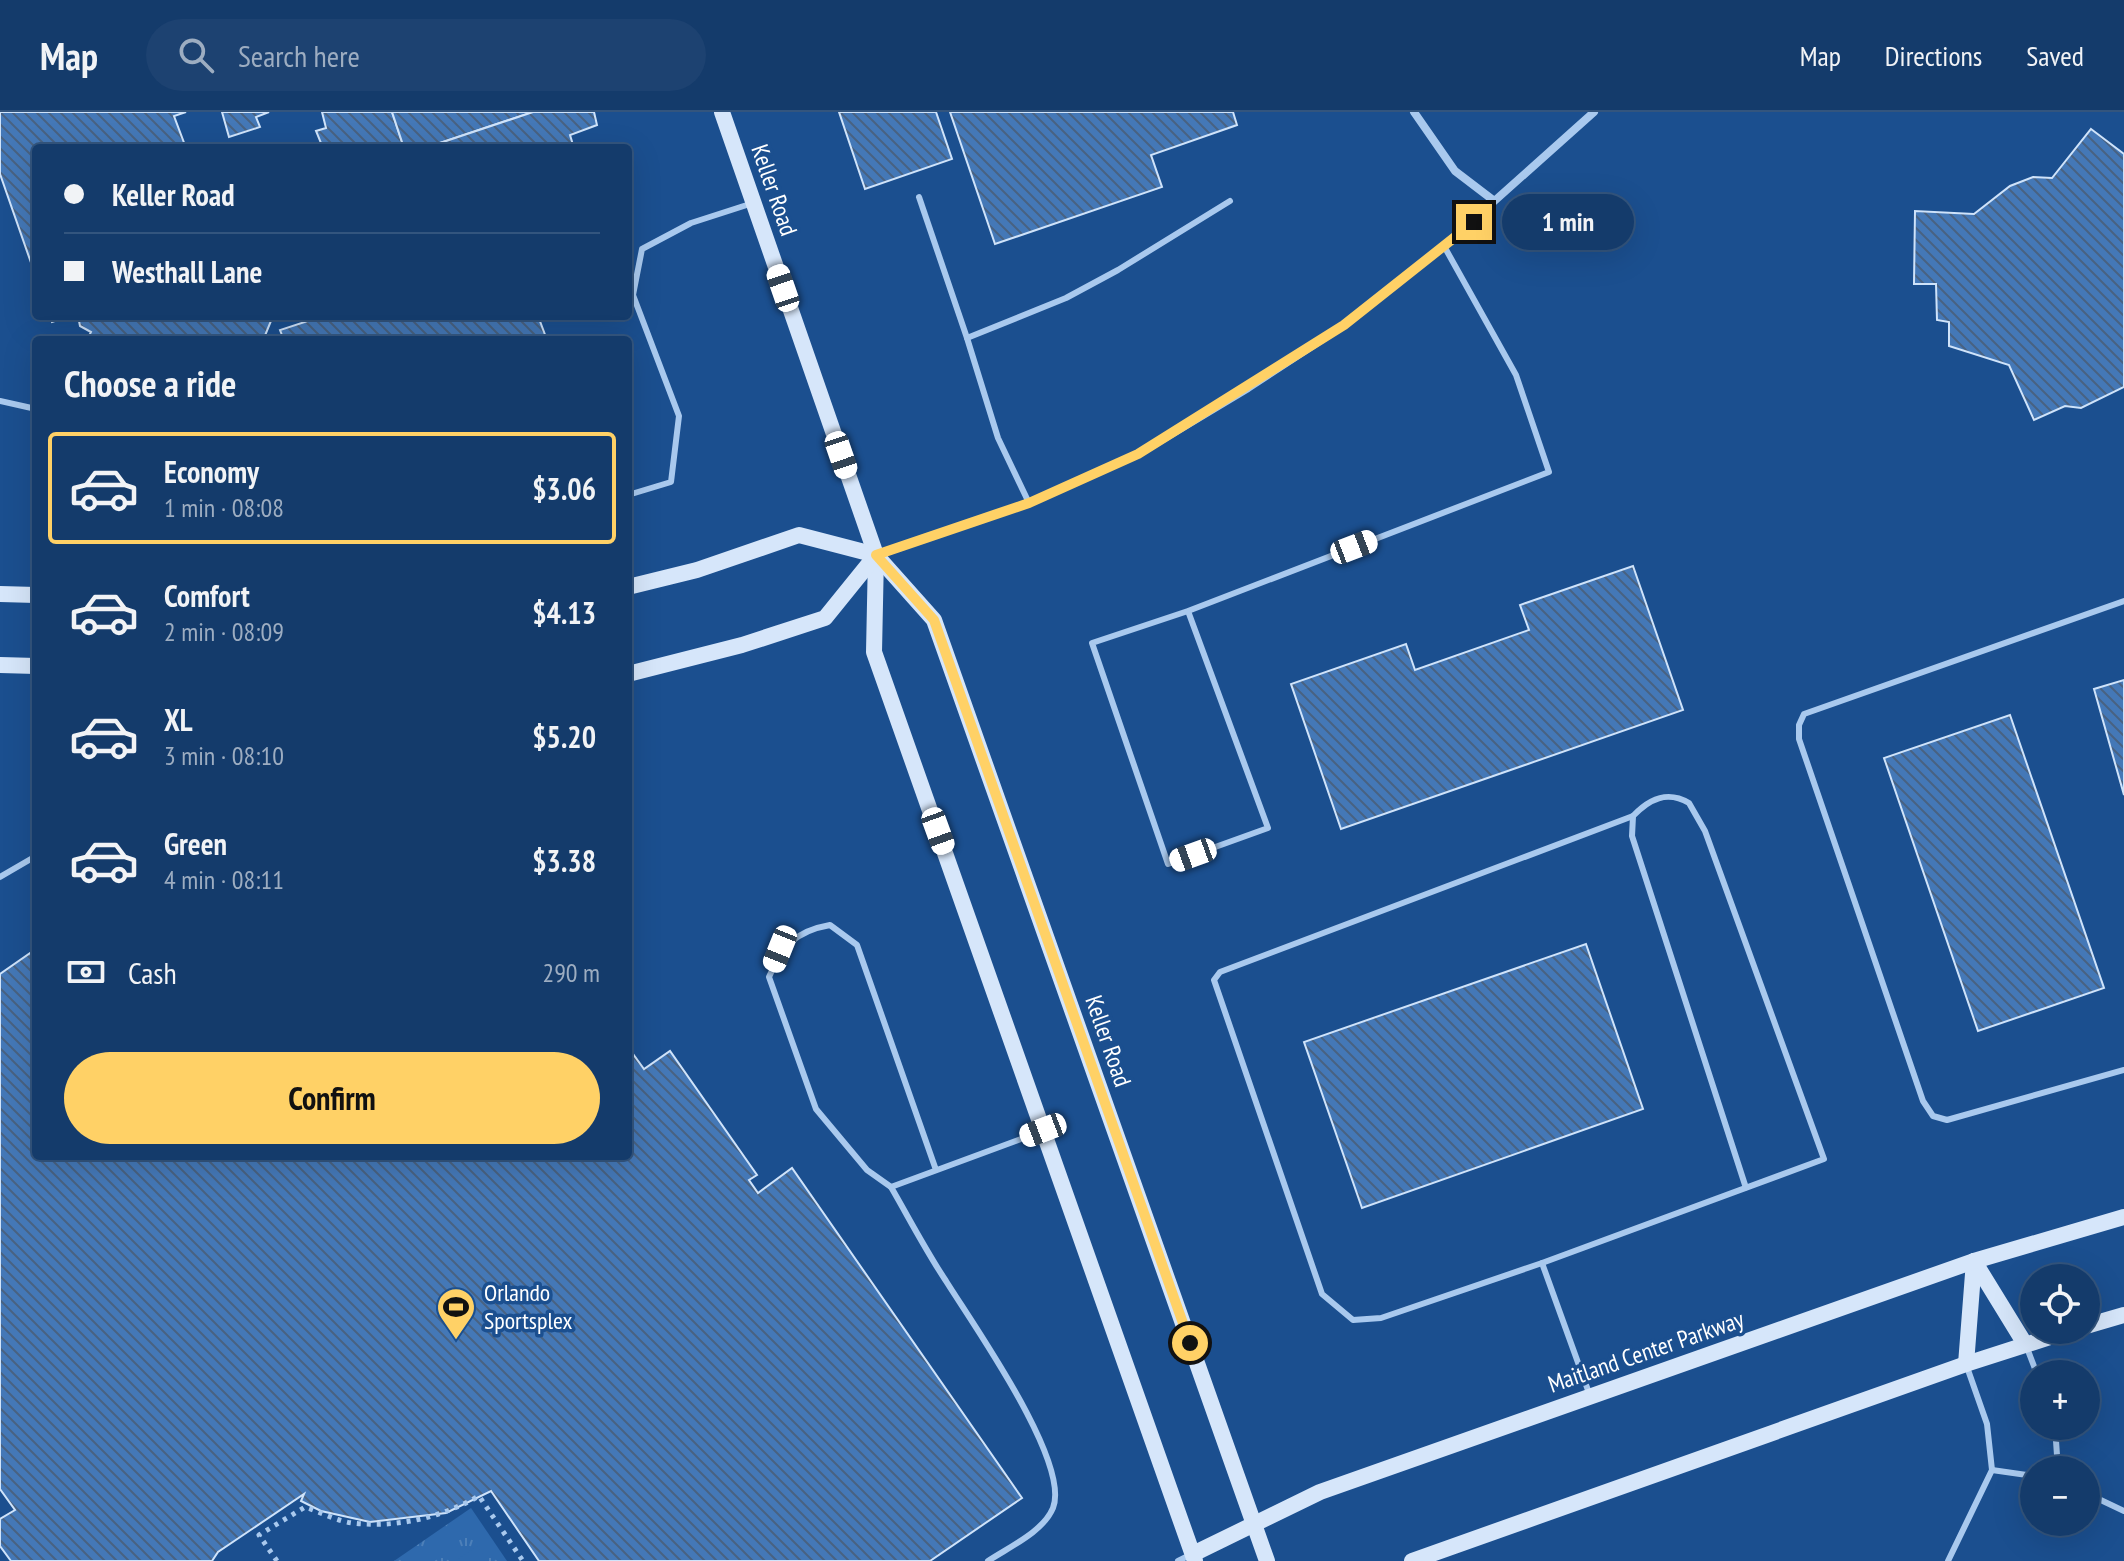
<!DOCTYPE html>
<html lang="en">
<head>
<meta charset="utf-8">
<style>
	:root { --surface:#143b6b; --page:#1d4271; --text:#f1f3f6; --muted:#9dadc1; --line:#33557e; --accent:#ffd166 }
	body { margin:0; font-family:"PT Sans Narrow",sans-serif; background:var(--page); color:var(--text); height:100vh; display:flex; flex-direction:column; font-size:30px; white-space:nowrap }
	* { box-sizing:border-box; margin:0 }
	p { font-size:26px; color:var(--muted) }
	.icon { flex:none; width:44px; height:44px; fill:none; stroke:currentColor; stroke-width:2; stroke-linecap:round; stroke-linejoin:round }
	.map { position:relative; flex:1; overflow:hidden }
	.details { position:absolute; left:32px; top:224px; width:600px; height:824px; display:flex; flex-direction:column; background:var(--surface); border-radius:8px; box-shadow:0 8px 32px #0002,0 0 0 2px var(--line) }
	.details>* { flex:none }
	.hud { position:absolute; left:32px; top:32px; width:600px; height:176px; border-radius:8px; box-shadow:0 8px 32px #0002,0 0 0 2px var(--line); display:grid; align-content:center; height:176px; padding:0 32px; background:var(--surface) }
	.controls { position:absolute; left:2020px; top:1152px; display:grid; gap:16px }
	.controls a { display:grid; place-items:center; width:80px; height:80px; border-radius:50%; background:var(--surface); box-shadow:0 8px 32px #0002,0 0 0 2px var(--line); font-size:40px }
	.end { position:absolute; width:36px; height:36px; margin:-18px; border:10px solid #ffd166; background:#111; box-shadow:0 0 0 4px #111 }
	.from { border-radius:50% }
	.bubble { position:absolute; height:56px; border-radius:28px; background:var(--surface); box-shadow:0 8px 32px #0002,0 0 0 2px var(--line); font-size:26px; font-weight:700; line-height:56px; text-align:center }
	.car { position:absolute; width:24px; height:48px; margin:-24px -12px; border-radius:10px; box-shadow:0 0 6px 2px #0007; background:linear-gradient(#fff 24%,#345 0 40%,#fff 0 76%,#345 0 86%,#fff 0) }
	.hud b { display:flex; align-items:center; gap:28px; height:76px; font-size:30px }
	.hud b+b { border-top:2px solid var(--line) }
	.hud i { width:20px; height:20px; background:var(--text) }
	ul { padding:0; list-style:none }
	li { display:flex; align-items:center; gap:24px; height:112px; margin:0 16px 12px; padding:0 16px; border:4px solid transparent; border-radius:8px }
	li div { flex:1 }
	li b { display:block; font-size:30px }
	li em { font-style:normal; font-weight:700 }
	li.active { border-color:var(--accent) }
	li>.icon { width:72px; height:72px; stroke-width:1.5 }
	h2 { padding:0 32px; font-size:36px; line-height:96px }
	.pay { display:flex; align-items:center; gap:20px; height:88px; padding:0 32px; font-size:30px }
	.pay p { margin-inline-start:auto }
	.primary-button { display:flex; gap:16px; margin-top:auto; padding:16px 32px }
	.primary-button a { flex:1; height:92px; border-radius:48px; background:var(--accent); color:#111; font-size:32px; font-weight:700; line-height:92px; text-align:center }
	header { display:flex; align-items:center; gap:48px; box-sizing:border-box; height:112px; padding:0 40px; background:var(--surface); border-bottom:2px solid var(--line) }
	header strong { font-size:38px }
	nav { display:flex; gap:44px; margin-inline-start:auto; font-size:28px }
	.search { width:560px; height:72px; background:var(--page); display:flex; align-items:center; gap:20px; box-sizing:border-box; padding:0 28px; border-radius:44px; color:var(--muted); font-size:30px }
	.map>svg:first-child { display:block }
	.grass { fill:url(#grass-tufts) }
	.pitch { fill:#2e69ad }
	.building { fill:url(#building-back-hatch); stroke:#cfe3fa; stroke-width:2 }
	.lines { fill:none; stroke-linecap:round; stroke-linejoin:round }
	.path { stroke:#a9c9ee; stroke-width:5; stroke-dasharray:4 6; stroke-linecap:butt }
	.lane { stroke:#a9c9ee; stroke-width:6 }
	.street { stroke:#a9c9ee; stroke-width:8 }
	.secondary { stroke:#d6e6fa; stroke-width:16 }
	.route { stroke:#ffd166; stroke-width:10 }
	.labels { text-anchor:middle; stroke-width:7; stroke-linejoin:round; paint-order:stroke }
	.street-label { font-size:24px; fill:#fff; stroke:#1b4f8f }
	.poi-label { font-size:24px; fill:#fff; stroke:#1b4f8f; text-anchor:start }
</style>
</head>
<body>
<header>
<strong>Map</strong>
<div class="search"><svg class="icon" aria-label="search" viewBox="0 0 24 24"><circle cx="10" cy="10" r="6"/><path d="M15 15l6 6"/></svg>Search here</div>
<nav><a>Map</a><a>Directions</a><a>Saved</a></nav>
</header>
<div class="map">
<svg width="2124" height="1449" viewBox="0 0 2124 1449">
	<defs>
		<pattern id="grass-tufts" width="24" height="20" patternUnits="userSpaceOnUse" patternTransform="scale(2)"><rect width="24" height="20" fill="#2e69ad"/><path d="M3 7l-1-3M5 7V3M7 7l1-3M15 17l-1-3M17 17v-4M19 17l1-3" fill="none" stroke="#4d80b9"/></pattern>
		<pattern id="building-back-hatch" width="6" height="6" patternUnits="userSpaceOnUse" patternTransform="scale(2)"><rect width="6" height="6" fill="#4478b7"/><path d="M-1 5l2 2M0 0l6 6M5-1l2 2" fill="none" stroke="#486282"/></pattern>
	</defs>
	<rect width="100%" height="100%" fill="#1b4f8f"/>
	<path class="grass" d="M 471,1396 L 507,1449 L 394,1449 Z"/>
	<path class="pitch" d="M 477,1434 L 488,1449 L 455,1449 Z"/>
	<g class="building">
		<path d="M 0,0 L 186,0 L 174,4 L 186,36 L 36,36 L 36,165 L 0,62 Z"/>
		<path d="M 222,0 L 269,0 L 256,5 L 260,15 L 229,25 Z"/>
		<path d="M 322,0 L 392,0 L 404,36 L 323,36 L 316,19 L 326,16 Z"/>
		<path d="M 392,0 L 533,0 L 425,36 L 404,36 Z"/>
		<path d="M 533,0 L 594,0 L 597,13 L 570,23 L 574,36 L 425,36 Z"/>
		<path d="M 839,0 L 936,0 L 952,47 L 865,77 Z"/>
		<path d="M 950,0 L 1233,0 L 1237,13 L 1151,43 L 1162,75 L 995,132 Z"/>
		<path d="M 2091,17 L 2124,42 L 2124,275 L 2081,296 L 2065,294 L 2034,308 L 2009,253 L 1949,234 L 1949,210 L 1937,208 L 1936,172 L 1914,172 L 1915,99 L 1974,102 L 2010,74 L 2033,65 L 2052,66 Z"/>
		<path d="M 50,204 L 70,204 L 52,210 Z"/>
		<path d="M 78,204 L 273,204 L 264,226 L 269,228 L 87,228 L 91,220 L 80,214 Z"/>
		<path d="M 323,204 L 538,204 L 547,228 L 284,228 L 280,218 Z"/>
		<path d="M 1633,454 L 1683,598 L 1341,717 L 1291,572 L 1406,532 L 1415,558 L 1529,518 L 1520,493 Z"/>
		<path d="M 2124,568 L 2124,683 L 2094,577 Z"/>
		<path d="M 2010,603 L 2104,876 L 1978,919 L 1884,646 Z"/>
		<path d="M 1586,832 L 1643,997 L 1362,1096 L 1304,930 Z"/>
		<path d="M 36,837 L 36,1044 L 628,1044 L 628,935 L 644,957 L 670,939 L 757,1063 L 749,1068 L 758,1081 L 792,1056 L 1022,1386 L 930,1449 L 539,1449 L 491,1379 L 446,1401 L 370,1410 L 321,1399 L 301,1389 L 304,1382 L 218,1440 L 212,1449 L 11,1449 L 0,1434 L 0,1407 L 15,1398 L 0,1377 L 0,862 Z"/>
	</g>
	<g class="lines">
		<path class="path" d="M 277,1449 L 259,1423 L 305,1395 C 320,1400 337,1409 352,1411 C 397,1416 440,1406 479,1384 L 523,1449"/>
		<g class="lane">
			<path d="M 919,85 L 967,226"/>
			<path d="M 0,289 L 36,297"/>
			<path d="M 628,383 L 671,370 L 679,304 L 633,183 L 642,137 L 691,111 L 753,91"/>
			<path d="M 1029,391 L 998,326 L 967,226 L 1066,186 L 1118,158 L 1230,89"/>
			<path d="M 2124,489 L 1804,602 L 1799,613 L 1799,627 L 1923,989 L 1933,1004 L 1947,1008 L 2124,958"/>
			<path d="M 1188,499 L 1092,531 L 1168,752 L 1268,716 L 1188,499 L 1549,360 L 1516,263 L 1444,134"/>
			<path d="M 0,765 L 36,744"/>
			<path d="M 936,1058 L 857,833 L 830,813 C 796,819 782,834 769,865 L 816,997 L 867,1058 L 891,1075 L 1040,1020"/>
			<path d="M 891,1075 C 909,1106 926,1139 946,1169 C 972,1211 1071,1350 1053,1396 C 1043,1420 1009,1435 988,1449"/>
			<path d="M 1542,1151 L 1824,1047 L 1705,719 L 1689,691 C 1667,678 1649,687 1633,704 L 1632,724 L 1746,1076"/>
			<path d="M 2027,1236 L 2037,1262"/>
			<path d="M 1589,1281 L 1542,1151 L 1381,1206 L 1353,1208 L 1322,1182 L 1214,868 L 1220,860 L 1633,704"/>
			<path d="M 2055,1314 L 2058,1358"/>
			<path d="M 1992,1358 L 2034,1364"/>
			<path d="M 2086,1381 L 2124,1399"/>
			<path d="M 1178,1449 L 1190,1443"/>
			<path d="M 1948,1449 L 1992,1358 L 1987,1312 L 1967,1255"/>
		</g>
		<g class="street">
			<path d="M 1414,0 L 1455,59 L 1493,88"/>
			<path d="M 876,443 L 1029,391 L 1138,342 L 1248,276 L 1344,213 L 1444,134 L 1594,0"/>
		</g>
		<g class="secondary">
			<path d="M 722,0 L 876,443 L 874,540 L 1195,1449"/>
			<path d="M 876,443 L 934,508 L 1267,1449"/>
			<path d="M 628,475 L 697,458 L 799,423 L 876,443"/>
			<path d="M 0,482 L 36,483"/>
			<path d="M 0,553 L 36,554"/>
			<path d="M 628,562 L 742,533 L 825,506 L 876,443"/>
			<path d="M 1974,1149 L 2025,1232"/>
			<path d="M 2086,1214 L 2124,1203"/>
			<path d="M 1966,1252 L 1974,1149"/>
			<path d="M 1193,1442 L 1320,1380 L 1974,1149 L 2124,1105"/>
			<path d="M 1412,1449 L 1966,1252 L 2072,1218"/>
		</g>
	</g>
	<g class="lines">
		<path class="route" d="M 1190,1231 L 934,508 L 876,443 L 1029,391 L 1138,342 L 1344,213 L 1474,110"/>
	</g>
	<defs>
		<symbol id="stadium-pin" viewBox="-11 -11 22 30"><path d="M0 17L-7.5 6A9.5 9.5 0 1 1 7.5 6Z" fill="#ffd166" stroke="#1b4f8f"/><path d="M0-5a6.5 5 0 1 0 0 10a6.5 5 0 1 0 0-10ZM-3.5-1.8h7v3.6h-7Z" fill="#111"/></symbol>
	</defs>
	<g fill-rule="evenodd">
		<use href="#stadium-pin" x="434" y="1173" width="44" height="60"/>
	</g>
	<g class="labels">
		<g class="street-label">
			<text transform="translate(774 78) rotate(71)" y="8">Keller Road</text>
			<text transform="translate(1108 929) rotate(71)" y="8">Keller Road</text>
			<text transform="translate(1646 1240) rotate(-19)" y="8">Maitland Center Parkway</text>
		</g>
		<g class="poi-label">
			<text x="484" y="1189">Orlando<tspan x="484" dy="28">Sportsplex</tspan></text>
		</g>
	</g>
</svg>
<div class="controls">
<a><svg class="icon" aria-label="locate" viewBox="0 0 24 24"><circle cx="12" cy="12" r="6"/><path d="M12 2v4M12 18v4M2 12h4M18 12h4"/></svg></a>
<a>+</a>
<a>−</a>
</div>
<i class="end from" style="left:1190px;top:1231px"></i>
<i class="end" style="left:1474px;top:110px"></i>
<div class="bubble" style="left:1502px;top:82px;width:132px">1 min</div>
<i class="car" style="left:783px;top:176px;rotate:341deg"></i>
<i class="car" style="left:841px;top:343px;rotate:161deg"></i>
<i class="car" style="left:1354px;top:435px;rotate:69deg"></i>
<i class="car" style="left:938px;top:719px;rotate:160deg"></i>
<i class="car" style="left:1193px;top:743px;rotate:250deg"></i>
<i class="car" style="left:780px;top:837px;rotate:202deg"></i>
<i class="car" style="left:1043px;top:1018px;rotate:249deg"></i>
<div class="hud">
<b><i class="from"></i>Keller Road</b>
<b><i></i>Westhall Lane</b>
</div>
<section class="details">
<h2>Choose a ride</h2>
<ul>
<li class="active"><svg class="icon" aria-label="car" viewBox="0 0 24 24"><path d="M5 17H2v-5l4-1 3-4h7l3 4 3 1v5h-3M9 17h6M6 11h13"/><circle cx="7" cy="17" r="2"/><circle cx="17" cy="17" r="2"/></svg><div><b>Economy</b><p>1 min · 08:08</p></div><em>$3.06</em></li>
<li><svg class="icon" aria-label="car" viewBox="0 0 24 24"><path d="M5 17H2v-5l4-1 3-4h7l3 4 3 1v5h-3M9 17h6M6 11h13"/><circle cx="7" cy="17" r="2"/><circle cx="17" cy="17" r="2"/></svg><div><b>Comfort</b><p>2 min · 08:09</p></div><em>$4.13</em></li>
<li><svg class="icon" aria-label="car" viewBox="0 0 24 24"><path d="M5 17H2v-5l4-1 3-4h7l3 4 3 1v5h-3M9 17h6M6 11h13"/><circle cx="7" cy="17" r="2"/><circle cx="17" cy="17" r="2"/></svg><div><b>XL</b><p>3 min · 08:10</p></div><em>$5.20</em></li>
<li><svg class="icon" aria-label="car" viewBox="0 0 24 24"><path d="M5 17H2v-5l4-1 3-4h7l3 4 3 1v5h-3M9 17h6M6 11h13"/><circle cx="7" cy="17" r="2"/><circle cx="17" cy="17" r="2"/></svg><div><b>Green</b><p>4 min · 08:11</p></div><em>$3.38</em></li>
</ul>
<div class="pay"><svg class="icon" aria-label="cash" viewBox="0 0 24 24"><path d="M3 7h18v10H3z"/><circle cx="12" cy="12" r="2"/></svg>Cash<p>290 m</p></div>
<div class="primary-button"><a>Confirm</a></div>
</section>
</div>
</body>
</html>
